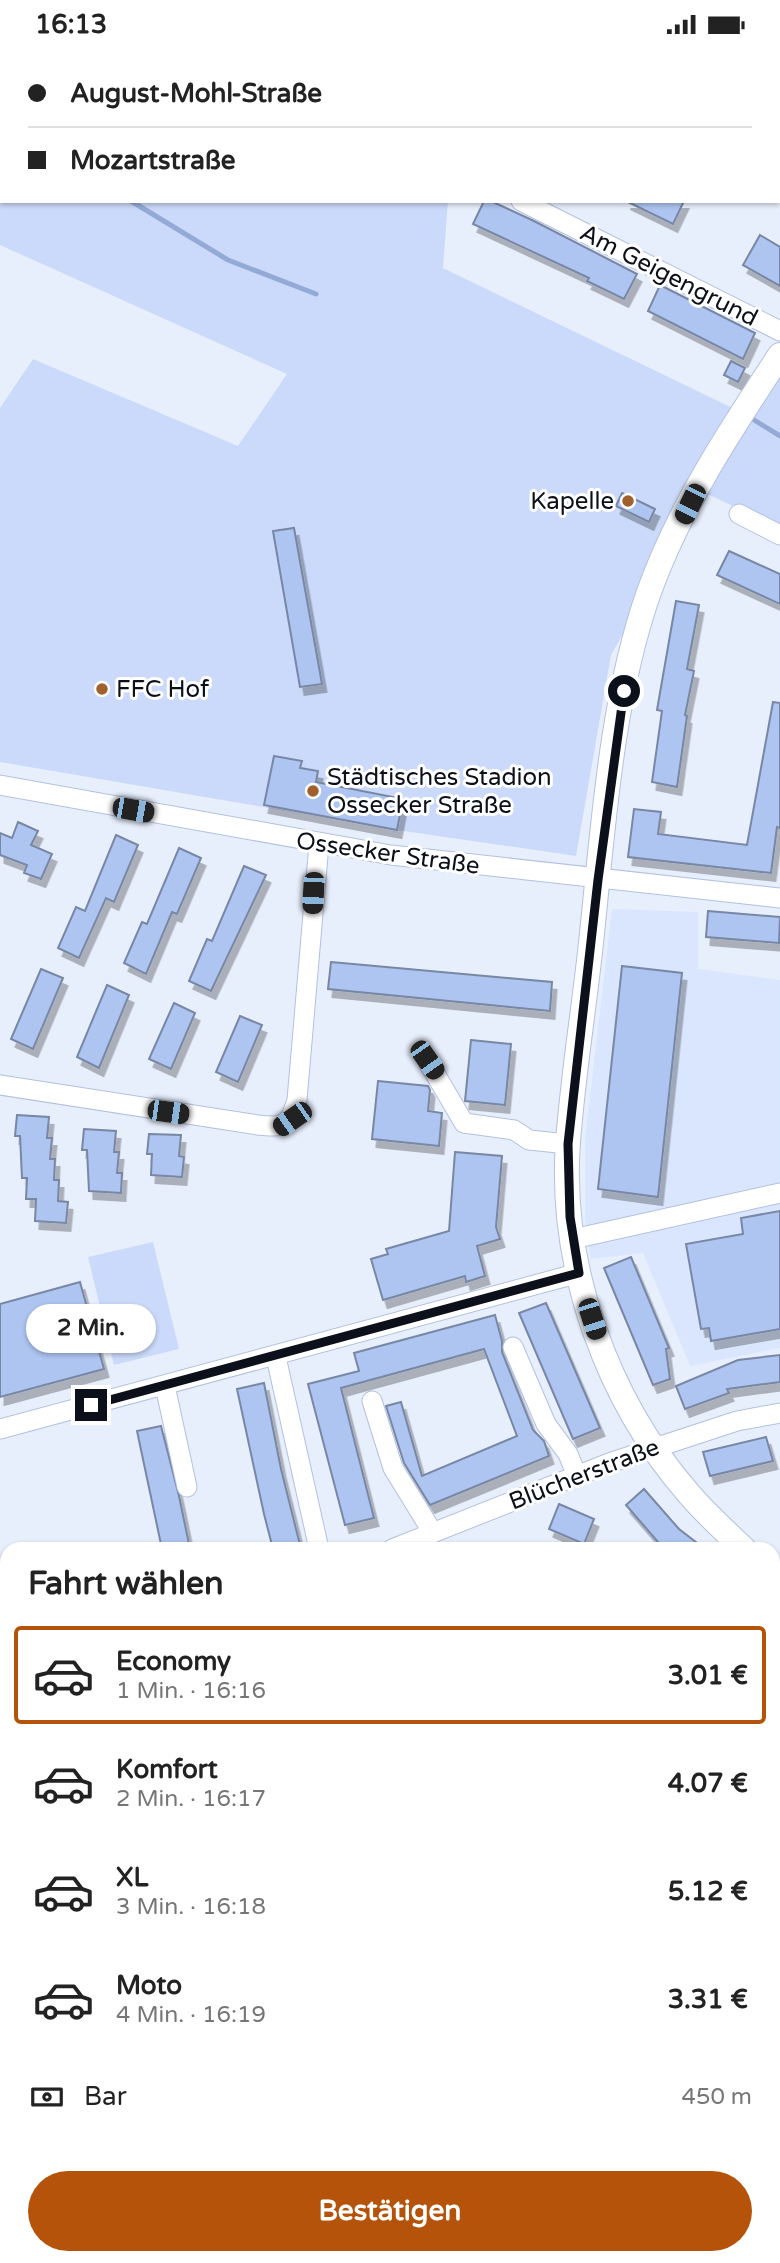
<!DOCTYPE html>
<html lang="de">
<head>
<meta charset="utf-8">
<style>
	:root { --surface:#fff; --page:#f6f6f6; --text:#222; --muted:#767676; --line:#e0e0e0; --accent:#b45309 }
	body { margin:0; font-family:"Varela Round",sans-serif; background:var(--page); color:var(--text); height:100vh; display:flex; flex-direction:column; font-size:26px; white-space:nowrap }
	* { box-sizing:border-box; margin:0 }
	p { font-size:23px; color:var(--muted) }
	.icon { flex:none; width:38px; height:38px; fill:none; stroke:currentColor; stroke-width:2; stroke-linecap:round; stroke-linejoin:round }
	.map { position:relative; flex:1; overflow:hidden }
	.drawer { position:absolute; left:0px; top:1493px; width:780px; height:723px; display:flex; flex-direction:column; background:var(--surface); border-radius:21px 21px 0 0; box-shadow:0 2px 5px #0004 }
	.drawer>* { flex:none }
	.banner { position:absolute; left:0px; top:0px; width:780px; height:154px; box-shadow:0 2px 5px #0004; display:grid; align-content:center; height:154px; padding:0 28px; background:var(--surface) }
	.end { position:absolute; width:32px; height:32px; margin:-16px; border:9px solid #0b101b; background:#fff; box-shadow:0 0 0 4px #fff }
	.from { border-radius:50% }
	.bubble { position:absolute; height:49px; border-radius:24px; background:var(--surface); box-shadow:0 2px 5px #0004; font-size:23px; font-weight:700; line-height:49px; text-align:center }
	.car { position:absolute; width:21px; height:42px; margin:-21px -10px; border-radius:9px; box-shadow:0 0 5px 2px #0007; background:linear-gradient(#222 24%,#8ab4d8 0 40%,#222 0 76%,#8ab4d8 0 86%,#222 0) }
	.banner b { display:flex; align-items:center; gap:24px; height:66px; font-size:26px }
	.banner b+b { border-top:2px solid var(--line) }
	.banner i { width:18px; height:18px; background:var(--text) }
	ul { padding:0; list-style:none }
	li { display:flex; align-items:center; gap:21px; height:98px; margin:0 14px 10px; padding:0 14px; border:4px solid transparent; border-radius:7px }
	li div { flex:1 }
	li b { display:block; font-size:26px }
	li em { font-style:normal; font-weight:700 }
	li.active { border-color:var(--accent) }
	li>.icon { width:63px; height:63px; stroke-width:1.5 }
	h2 { padding:0 28px; font-size:32px; line-height:84px }
	.pay { display:flex; align-items:center; gap:18px; height:77px; padding:0 28px; font-size:26px }
	.pay p { margin-inline-start:auto }
	.primary-button { display:flex; gap:14px; margin-top:auto; padding:14px 28px }
	.primary-button a { flex:1; height:80px; border-radius:42px; background:var(--accent); color:#fff; font-size:28px; font-weight:700; line-height:80px; text-align:center }
	.status { display:flex; justify-content:space-between; align-items:center; height:49px; padding:0 35px; background:var(--surface); direction:ltr }
	.status svg { height:19px; fill:currentColor }
	.map>svg:first-child { display:block }
	.built { fill:#dae6fe }
	.green { fill:#cbdafa }
	.lines { fill:none; stroke-linecap:round; stroke-linejoin:round }
	.stream { stroke:#94aad6; stroke-width:5 }
	.building { fill:#aec4f1; stroke:#7887a4; stroke-width:2; filter:url(#shadow) }
	.minor-casing { stroke:#b2c1e1; stroke-width:21 }
	.major-casing { stroke:#b2c1e1; stroke-width:26 }
	.minor { stroke:#fff; stroke-width:19 }
	.major { stroke:#fff; stroke-width:24 }
	.route { stroke:#0b101b; stroke-width:9 }
	.poi-dot { fill:#a15f2d; stroke:#fff; stroke-width:2.5 }
	.labels { text-anchor:middle; stroke-width:6; stroke-linejoin:round; paint-order:stroke }
	.street-label { font-size:24px; fill:#0b101b; stroke:#fff }
	.poi-label { font-size:24px; fill:#0b101b; stroke:#fff; text-anchor:start }
</style>
</head>
<body>
<div class="status"><b>16:13</b><svg viewBox="0 0 49 12"><path d="M0 12V9h3v3zM5 12V6h3v6zM10 12V3h3v9zM15 12V0h3v12zM26 1h20v11H26zM47 4h2v5h-2z"/></svg></div>
<div class="map">
<svg width="780" height="2214" viewBox="0 0 780 2214">
	<defs>
		<filter id="shadow"><feDropShadow dx="4.5" dy="8" stdDeviation="0" flood-color="#0004"/></filter>
	</defs>
	<rect width="100%" height="100%" fill="#e8effc"/>
	<g class="built">
		<path d="M 612,860 L 698,863 L 698,920 L 780,931 L 780,1299 L 690,1317 L 643,1204 L 591,1210 L 585,1169 L 585,1090 Z"/>
		<path d="M 0,1704 L 7,1709 L 7,1900 L 0,1902 Z"/>
	</g>
	<g class="green">
		<path d="M 0,0 L 228,2 L 2,2 L 2,152 L 448,152 L 443,219 L 749,367 L 780,323 L 780,479 L 703,443 L 611,606 L 576,807 L 397,781 L 0,713 L 0,359 L 33,310 L 238,397 L 287,325 L 0,196 Z"/>
		<path d="M 153,1193 L 179,1300 L 114,1316 L 88,1208 Z"/>
		<path d="M 7,1900 L 7,2208 L 637,2208 L 637,2214 L 0,2214 L 0,1902 Z"/>
	</g>
	<g class="lines">
		<g class="stream">
			<path d="M 0,72 L 2,73"/>
			<path d="M 131,152 L 228,211 L 316,245"/>
			<path d="M 751,369 L 780,387"/>
		</g>
	</g>
	<g class="building">
		<path d="M 484,152 L 491,152 L 534,172 L 637,225 L 624,250 L 587,232 L 589,229 L 473,175 Z"/>
		<path d="M 626,152 L 684,152 L 673,175 Z"/>
		<path d="M 760,186 L 780,198 L 780,237 L 743,216 Z"/>
		<path d="M 660,236 L 755,284 L 743,310 L 648,262 Z"/>
		<path d="M 731,312 L 745,319 L 738,333 L 724,326 Z"/>
		<path d="M 622,444 L 655,460 L 649,473 L 616,457 Z"/>
		<path d="M 294,479 L 322,635 L 300,638 L 273,482 Z"/>
		<path d="M 729,502 L 780,525 L 780,555 L 717,526 Z"/>
		<path d="M 676,552 L 699,556 L 687,620 L 694,622 L 685,666 L 687,667 L 677,738 L 652,733 L 662,662 L 657,661 Z"/>
		<path d="M 773,653 L 780,654 L 780,779 L 777,778 L 771,824 L 628,808 L 634,760 L 661,763 L 658,785 L 747,796 Z"/>
		<path d="M 274,707 L 302,712 L 300,719 L 318,722 L 316,733 L 403,750 L 397,781 L 264,756 Z"/>
		<path d="M 18,773 L 38,782 L 31,796 L 52,805 L 41,830 L 24,824 L 27,816 L 0,806 L 0,784 L 12,789 Z"/>
		<path d="M 116,786 L 138,796 L 114,853 L 106,849 L 79,909 L 58,899 L 76,858 L 85,862 Z"/>
		<path d="M 179,799 L 201,809 L 177,865 L 172,863 L 146,925 L 124,914 L 142,873 L 147,875 Z"/>
		<path d="M 244,817 L 266,826 L 211,942 L 189,932 L 207,890 L 212,892 Z"/>
		<path d="M 708,862 L 780,868 L 779,894 L 706,888 Z"/>
		<path d="M 331,913 L 552,933 L 550,962 L 328,940 Z"/>
		<path d="M 622,917 L 682,924 L 658,1148 L 598,1140 Z"/>
		<path d="M 41,920 L 63,929 L 33,1000 L 11,990 Z"/>
		<path d="M 107,936 L 129,946 L 99,1019 L 77,1008 Z"/>
		<path d="M 174,954 L 195,964 L 171,1020 L 149,1010 Z"/>
		<path d="M 240,967 L 262,976 L 238,1033 L 216,1023 Z"/>
		<path d="M 471,991 L 511,995 L 505,1056 L 465,1052 Z"/>
		<path d="M 378,1032 L 428,1037 L 430,1041 L 428,1062 L 442,1064 L 439,1097 L 372,1090 Z"/>
		<path d="M 17,1066 L 49,1068 L 47,1089 L 52,1089 L 50,1110 L 55,1110 L 54,1131 L 59,1131 L 58,1152 L 68,1153 L 66,1174 L 35,1172 L 36,1150 L 26,1150 L 27,1129 L 22,1129 L 20,1087 L 15,1087 Z"/>
		<path d="M 84,1080 L 116,1082 L 114,1103 L 119,1103 L 117,1124 L 122,1124 L 121,1144 L 89,1142 L 87,1101 L 82,1101 Z"/>
		<path d="M 149,1085 L 181,1086 L 179,1107 L 184,1108 L 182,1128 L 151,1126 L 152,1105 L 147,1105 Z"/>
		<path d="M 455,1103 L 502,1107 L 496,1178 L 500,1190 L 477,1197 L 485,1227 L 466,1233 L 465,1227 L 383,1251 L 371,1210 L 388,1205 L 386,1200 L 449,1182 Z"/>
		<path d="M 780,1162 L 780,1280 L 711,1292 L 709,1279 L 701,1280 L 686,1195 L 743,1185 L 741,1169 Z"/>
		<path d="M 631,1208 L 669,1299 L 666,1300 L 670,1330 L 653,1336 L 604,1219 Z"/>
		<path d="M 80,1233 L 104,1320 L 0,1348 L 0,1255 Z"/>
		<path d="M 546,1254 L 600,1379 L 573,1390 L 519,1264 Z"/>
		<path d="M 495,1266 L 502,1292 L 502,1303 L 533,1381 L 544,1392 L 549,1407 L 430,1456 L 404,1414 L 386,1357 L 401,1353 L 422,1427 L 517,1387 L 484,1300 L 341,1339 L 374,1469 L 345,1476 L 308,1335 L 359,1322 L 354,1304 Z"/>
		<path d="M 780,1306 L 780,1333 L 727,1340 L 729,1344 L 685,1360 L 676,1337 L 738,1311 Z"/>
		<path d="M 264,1334 L 281,1420 L 301,1500 L 273,1500 L 264,1465 L 237,1340 Z"/>
		<path d="M 161,1377 L 179,1447 L 190,1500 L 162,1500 L 137,1382 Z"/>
		<path d="M 766,1388 L 773,1412 L 710,1427 L 703,1403 Z"/>
		<path d="M 644,1440 L 679,1480 L 705,1500 L 664,1500 L 626,1456 Z"/>
		<path d="M 559,1455 L 594,1470 L 584,1495 L 549,1480 Z"/>
	</g>
	<g class="lines">
		<defs>
			<g id="minor">
				<path d="M 616,0 L 619,2"/>
				<path d="M 478,2 L 479,0"/>
				<path d="M 779,99 L 780,99"/>
				<path d="M 521,152 L 780,282"/>
				<path d="M 739,465 L 780,486"/>
				<path d="M 0,736 L 391,806 L 780,849"/>
				<path d="M 427,1011 L 464,1074 L 514,1081 L 529,1091 L 568,1095"/>
				<path d="M 0,1036 L 258,1076 C 285,1079 289,1077 297,1051 L 319,795"/>
				<path d="M 573,1190 L 780,1144"/>
				<path d="M 513,1298 L 546,1375 L 568,1405 L 577,1427"/>
				<path d="M 276,1308 L 319,1500"/>
				<path d="M 165,1337 L 187,1438"/>
				<path d="M 372,1352 L 393,1419 L 433,1484"/>
				<path d="M 0,1380 L 579,1224"/>
				<path d="M 392,1500 L 609,1414 L 737,1372 L 780,1364"/>
				<path d="M 0,1656 L 7,1653"/>
				<path d="M 774,1665 L 780,1661"/>
				<path d="M 0,1694 L 7,1700"/>
				<path d="M 0,1750 L 7,1754"/>
				<path d="M 774,1887 L 780,1892"/>
				<path d="M 774,2148 L 780,2156"/>
				<path d="M 303,2208 L 303,2214"/>
				<path d="M 672,2214 L 674,2208"/>
			</g>
			<g id="major">
				<path d="M 744,1500 C 725,1482 706,1465 689,1445 C 607,1351 559,1218 568,1093 C 573,1026 584,960 591,894 C 603,781 611,650 649,543 C 679,459 731,380 780,306"/>
				<path d="M 774,1527 L 780,1533"/>
			</g>
		</defs>
		<use href="#minor" class="minor-casing"/>
		<use href="#major" class="major-casing"/>
		<use href="#minor" class="minor"/>
		<use href="#major" class="major"/>
	</g>
	<g class="lines">
		<path class="route" d="M 91,1356 L 579,1224 L 570,1168 L 568,1095 L 598,831 L 624,642"/>
	</g>
	<g class="poi-dot">
		<circle cx="628" cy="452" r="7"/>
		<circle cx="102" cy="640" r="7"/>
		<circle cx="313" cy="742" r="7"/>
	</g>
	<g class="labels">
		<g class="street-label">
			<text transform="translate(669 226) rotate(27)" y="8">Am Geigengrund</text>
			<text transform="translate(388 804) rotate(8)" y="8">Ossecker Straße</text>
			<text transform="translate(584 1425) rotate(-21)" y="8">Blücherstraße</text>
		</g>
		<g class="poi-label">
			<text x="614" y="460" text-anchor="end">Kapelle</text>
			<text x="116" y="648">FFC Hof</text>
			<text x="327" y="736">Städtisches Stadion<tspan x="327" dy="28">Ossecker Straße</tspan></text>
		</g>
	</g>
</svg>
<i class="end from" style="left:624px;top:642px"></i>
<i class="end" style="left:91px;top:1356px"></i>
<div class="bubble" style="left:26px;top:1255px;width:130px">2 Min.</div>
<i class="car" style="left:690px;top:455px;rotate:206deg"></i>
<i class="car" style="left:133px;top:761px;rotate:100deg"></i>
<i class="car" style="left:313px;top:844px;rotate:183deg"></i>
<i class="car" style="left:427px;top:1011px;rotate:145deg"></i>
<i class="car" style="left:168px;top:1063px;rotate:98deg"></i>
<i class="car" style="left:292px;top:1070px;rotate:235deg"></i>
<i class="car" style="left:592px;top:1270px;rotate:162deg"></i>
<div class="banner">
<b><i class="from"></i>August-Mohl-Straße</b>
<b><i></i>Mozartstraße</b>
</div>
<section class="drawer">
<h2>Fahrt wählen</h2>
<ul>
<li class="active"><svg class="icon" aria-label="car" viewBox="0 0 24 24"><path d="M5 17H2v-5l4-1 3-4h7l3 4 3 1v5h-3M9 17h6M6 11h13"/><circle cx="7" cy="17" r="2"/><circle cx="17" cy="17" r="2"/></svg><div><b>Economy</b><p>1 Min. · 16:16</p></div><em>3.01 €</em></li>
<li><svg class="icon" aria-label="car" viewBox="0 0 24 24"><path d="M5 17H2v-5l4-1 3-4h7l3 4 3 1v5h-3M9 17h6M6 11h13"/><circle cx="7" cy="17" r="2"/><circle cx="17" cy="17" r="2"/></svg><div><b>Komfort</b><p>2 Min. · 16:17</p></div><em>4.07 €</em></li>
<li><svg class="icon" aria-label="car" viewBox="0 0 24 24"><path d="M5 17H2v-5l4-1 3-4h7l3 4 3 1v5h-3M9 17h6M6 11h13"/><circle cx="7" cy="17" r="2"/><circle cx="17" cy="17" r="2"/></svg><div><b>XL</b><p>3 Min. · 16:18</p></div><em>5.12 €</em></li>
<li><svg class="icon" aria-label="car" viewBox="0 0 24 24"><path d="M5 17H2v-5l4-1 3-4h7l3 4 3 1v5h-3M9 17h6M6 11h13"/><circle cx="7" cy="17" r="2"/><circle cx="17" cy="17" r="2"/></svg><div><b>Moto</b><p>4 Min. · 16:19</p></div><em>3.31 €</em></li>
</ul>
<div class="pay"><svg class="icon" aria-label="cash" viewBox="0 0 24 24"><path d="M3 7h18v10H3z"/><circle cx="12" cy="12" r="2"/></svg>Bar<p>450 m</p></div>
<div class="primary-button"><a>Bestätigen</a></div>
</section>
</div>
</body>
</html>
